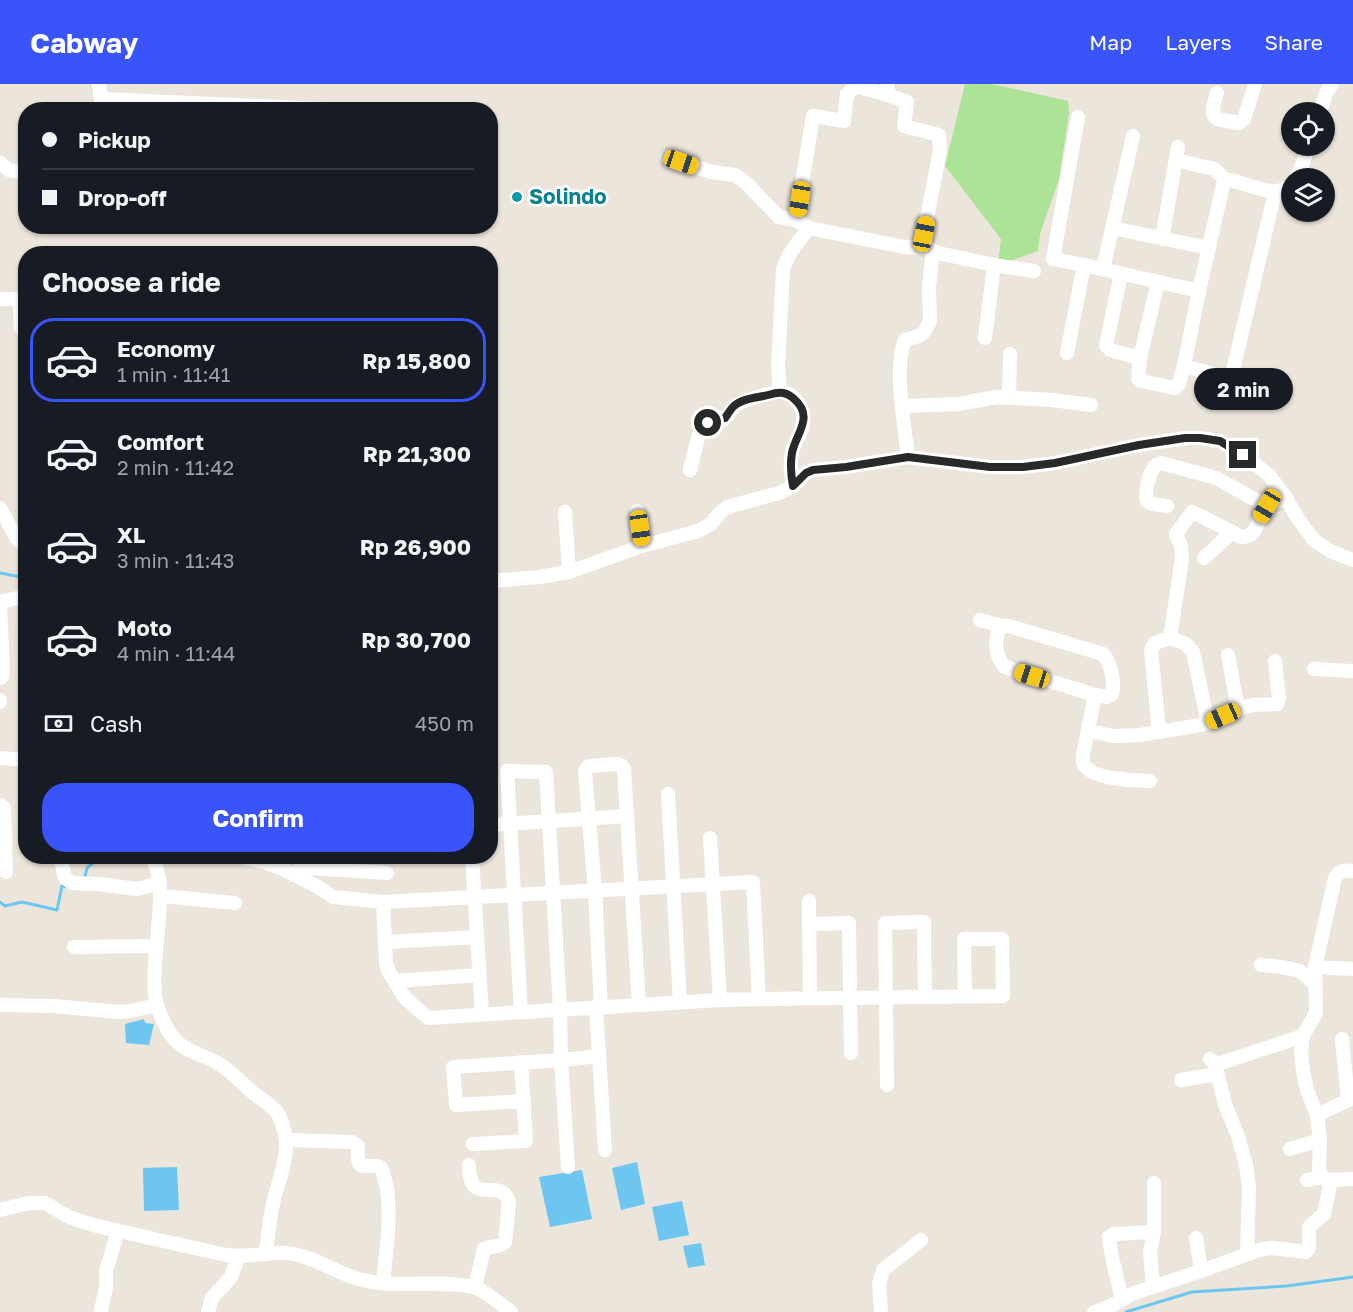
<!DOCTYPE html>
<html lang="en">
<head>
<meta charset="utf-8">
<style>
	:root { --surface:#171b24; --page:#20242c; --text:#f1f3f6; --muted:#9ea1a6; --line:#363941; --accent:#3954fb }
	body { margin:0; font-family:"Golos Text",sans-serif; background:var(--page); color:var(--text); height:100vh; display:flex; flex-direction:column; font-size:22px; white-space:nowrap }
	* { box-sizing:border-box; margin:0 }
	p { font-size:20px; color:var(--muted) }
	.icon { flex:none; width:33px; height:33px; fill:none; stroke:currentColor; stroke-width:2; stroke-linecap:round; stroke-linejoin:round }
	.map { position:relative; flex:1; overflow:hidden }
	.details { position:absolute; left:18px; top:162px; width:480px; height:618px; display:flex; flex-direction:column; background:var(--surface); border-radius:24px; box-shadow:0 2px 4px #0004 }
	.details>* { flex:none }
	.banner { position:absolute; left:18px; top:18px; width:480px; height:132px; border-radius:24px; box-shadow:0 2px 4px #0004; display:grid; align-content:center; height:132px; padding:0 24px; background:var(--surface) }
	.fabs { position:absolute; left:1281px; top:18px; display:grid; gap:12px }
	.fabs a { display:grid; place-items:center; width:54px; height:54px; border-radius:50%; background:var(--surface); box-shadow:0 2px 4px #0004; font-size:30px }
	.end { position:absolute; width:27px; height:27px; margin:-14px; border:8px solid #292929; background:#fff; box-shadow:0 0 0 3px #fff }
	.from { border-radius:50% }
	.bubble { position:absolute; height:42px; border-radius:21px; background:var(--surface); box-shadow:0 2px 4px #0004; font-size:20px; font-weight:700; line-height:42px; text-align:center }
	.car { position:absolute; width:18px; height:36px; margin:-18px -9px; border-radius:8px; box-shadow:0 0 4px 2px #0007; background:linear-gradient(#f5c518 24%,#345 0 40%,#f5c518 0 76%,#345 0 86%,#f5c518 0) }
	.banner b { display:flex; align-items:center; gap:21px; height:57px; font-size:22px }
	.banner b+b { border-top:2px solid var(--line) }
	.banner i { width:15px; height:15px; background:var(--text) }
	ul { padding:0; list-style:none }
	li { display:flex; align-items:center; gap:18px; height:84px; margin:0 12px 9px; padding:0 12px; border:3px solid transparent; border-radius:24px }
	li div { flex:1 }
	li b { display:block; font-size:22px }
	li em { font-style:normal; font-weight:700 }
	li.current { border-color:var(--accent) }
	li>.icon { width:54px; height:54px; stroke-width:1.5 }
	h2 { padding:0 24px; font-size:27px; line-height:72px }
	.pay { display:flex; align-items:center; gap:15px; height:66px; padding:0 24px; font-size:22px }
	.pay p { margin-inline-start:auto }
	.action { display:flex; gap:12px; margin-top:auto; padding:12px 24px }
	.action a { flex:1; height:69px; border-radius:24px; background:var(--accent); color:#fff; font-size:24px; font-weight:700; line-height:69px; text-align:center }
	header { display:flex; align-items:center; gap:36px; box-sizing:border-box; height:84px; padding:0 30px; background:var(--accent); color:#fff }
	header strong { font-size:28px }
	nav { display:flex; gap:33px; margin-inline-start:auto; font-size:21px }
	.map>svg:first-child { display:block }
	.green { fill:#ade397 }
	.water { fill:#6dc6ef }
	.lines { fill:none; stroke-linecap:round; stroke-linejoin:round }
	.stream { stroke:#6dc6ef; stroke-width:3 }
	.minor { stroke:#fff; stroke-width:14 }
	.route { stroke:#292929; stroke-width:8 }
	.culture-dot { fill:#0f9aa8; stroke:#fff; stroke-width:2 }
	.labels { text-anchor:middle; stroke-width:5; stroke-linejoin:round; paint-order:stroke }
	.culture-label { font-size:21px; font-weight:bold; fill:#0d838f; stroke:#fff; text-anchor:start }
</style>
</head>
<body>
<header>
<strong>Cabway</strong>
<nav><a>Map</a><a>Layers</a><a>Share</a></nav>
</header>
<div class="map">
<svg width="1353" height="1228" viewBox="0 0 1353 1228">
	<rect width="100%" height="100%" fill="#ece5db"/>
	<path class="green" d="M 965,0 L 992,0 L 1068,17 L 1069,29 L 1059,95 L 1040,150 L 1038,167 L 998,181 L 1001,155 L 945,82 Z"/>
	<g class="water">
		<path d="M 144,935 L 145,939 L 154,940 L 149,961 L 126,959 L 125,940 Z"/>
		<path d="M 637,1078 L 645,1120 L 621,1126 L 612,1084 Z"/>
		<path d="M 177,1083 L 179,1126 L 144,1127 L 143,1084 Z"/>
		<path d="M 582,1086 L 592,1135 L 550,1143 L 539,1093 Z"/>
		<path d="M 682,1117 L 689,1151 L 659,1157 L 652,1123 Z"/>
		<path d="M 701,1159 L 705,1181 L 688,1184 L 683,1162 Z"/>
	</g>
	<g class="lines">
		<g class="stream">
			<path d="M 0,489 L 26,494"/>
			<path d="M 84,797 L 87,784 L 101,772"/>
			<path d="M 0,818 L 5,822 L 22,818 L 57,826 L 62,802 L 69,803"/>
			<path d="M 1126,1228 L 1192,1208 L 1287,1202 L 1353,1193"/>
		</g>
		<g class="minor">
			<path d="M 99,0 L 102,26"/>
			<path d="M 1217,9 C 1215,17 1209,29 1217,35 L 1239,39 L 1244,35 L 1255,0"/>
			<path d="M 888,11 L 907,18 L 904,42 L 939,51 L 940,66 L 924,150 L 925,160 L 928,164 L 938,169 L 994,181 L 1034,187"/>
			<path d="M 101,15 L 325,25"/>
			<path d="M 1320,28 L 1327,7 L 1332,0"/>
			<path d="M 1078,33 L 1053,175 L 1084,181"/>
			<path d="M 666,73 L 711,88 L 735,91 L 746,99 L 779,133 L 796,136 L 809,144 L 904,163 L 928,164"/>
			<path d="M 1176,76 L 1214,85 L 1226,96"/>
			<path d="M 0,79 L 9,86 L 26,89"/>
			<path d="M 1296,94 L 1299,89 L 1309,62"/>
			<path d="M 796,136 L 813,32 L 844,37 L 847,10 L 856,2 L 888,11 L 887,0"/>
			<path d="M 1112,144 L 1209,164"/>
			<path d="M 1162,155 L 1178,63"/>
			<path d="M 1103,185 L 1133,52"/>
			<path d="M 1121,190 L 1106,261 L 1110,266 L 1140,274"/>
			<path d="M 1158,198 L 1140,274 L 1138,294 L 1141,297 L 1175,304 L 1179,300 L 1184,282 L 1199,207 L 1224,97 L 1230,96 C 1248,100 1277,116 1292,100"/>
			<path d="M 0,215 L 15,215 L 18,216 L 20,220 L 21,245 L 26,249"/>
			<path d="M 985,254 L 994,181"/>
			<path d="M 1067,269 L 1084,181 L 1199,207"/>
			<path d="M 1184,282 L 1231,295 L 1275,108"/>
			<path d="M 780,307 L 778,282 L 783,186 C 787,170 799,157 809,144"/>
			<path d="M 1009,313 L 1010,270"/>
			<path d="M 903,322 L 959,320 L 996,313 L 1052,316 L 1091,321"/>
			<path d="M 908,373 C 905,342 893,283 905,256 L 919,252 L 924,248 L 930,237 L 929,203 L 933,167"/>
			<path d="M 690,386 L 699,350 L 704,341 C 710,338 716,338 722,336 C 729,333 730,324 738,320 C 744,316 776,307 782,308 C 796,310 805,326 803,339 C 802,349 796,356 793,365 C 789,376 791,390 793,402"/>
			<path d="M 1167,422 C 1162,421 1152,421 1148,418 C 1143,413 1149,390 1153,385 C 1155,381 1156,381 1161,379 L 1216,394 L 1267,422"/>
			<path d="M 0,424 L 17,455 L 26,462"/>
			<path d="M 637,427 L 642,462"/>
			<path d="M 565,428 L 569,488"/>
			<path d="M 1204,474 L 1232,448"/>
			<path d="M 490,497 L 539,493 L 569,488 L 642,462 L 698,447 L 711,440 L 720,429 L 727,423 L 779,409 L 793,402 L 806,389 L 813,386 L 846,383 L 908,373 L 990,383 L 1022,383 L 1055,379 L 1139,361 L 1185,354 L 1200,354 L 1220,357 L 1243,371 L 1269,391 L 1286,414 L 1298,435 L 1314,456 L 1330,467 L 1353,476"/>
			<path d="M 0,518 L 26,512"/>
			<path d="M 980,536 L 1002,542"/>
			<path d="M 1002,542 L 1009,542 L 1103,570 C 1111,579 1115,599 1112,610 L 1107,613 L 1095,611 L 1005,583 C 995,573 993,553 1002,542 Z"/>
			<path d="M 1170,554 L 1182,475 L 1181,462 L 1176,450 L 1192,428 L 1205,434 L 1241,453 C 1260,454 1256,431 1268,422 C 1273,418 1281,416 1286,414"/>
			<path d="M 1314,585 L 1353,587"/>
			<path d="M 0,594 L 2,593 L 3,587 L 0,518"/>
			<path d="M 1095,611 L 1083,671 C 1083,675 1082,677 1084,681 C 1092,695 1136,697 1150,697"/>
			<path d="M 0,618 L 0,616"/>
			<path d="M 1238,625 L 1253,621 L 1277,620 L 1279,615 L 1275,577"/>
			<path d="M 1089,647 L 1114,652 L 1140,651 L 1201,641 L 1238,625 L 1228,571"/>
			<path d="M 1159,647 L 1151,566 L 1155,559 L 1170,554 L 1186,560 L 1193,568 L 1208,639"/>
			<path d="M 0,674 L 26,676"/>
			<path d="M 668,710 L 680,918"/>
			<path d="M 0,721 L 4,724 L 6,788"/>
			<path d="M 490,741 L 627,732"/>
			<path d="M 710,754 L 720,916"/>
			<path d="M 60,772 L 65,794 L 72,799 L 98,800 L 137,805 L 160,799"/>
			<path d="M 150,772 C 174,800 146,881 157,921 C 161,933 167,948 176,957 C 187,968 203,971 216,978 C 230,986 240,997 251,1007 C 259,1014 269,1019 276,1027 C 282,1035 285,1048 286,1058 C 287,1079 277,1100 273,1120 C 269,1137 268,1153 266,1170"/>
			<path d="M 237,772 L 264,778 L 279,783 L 318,803 L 333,813 L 383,818 L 753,798 L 759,915 L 720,916 L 428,934 L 405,914 L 389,888 L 386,879 L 383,818"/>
			<path d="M 297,772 L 300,780 L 309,784 L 387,789"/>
			<path d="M 472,772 L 482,930"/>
			<path d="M 153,775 L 171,772"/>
			<path d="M 161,812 L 235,819"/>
			<path d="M 809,817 L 810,914"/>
			<path d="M 809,840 L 849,839 L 851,969"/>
			<path d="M 386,858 L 477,853"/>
			<path d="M 74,863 L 156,862"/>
			<path d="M 1261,881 L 1282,883 L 1300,887 L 1315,900"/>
			<path d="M 1315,883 L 1353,885"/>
			<path d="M 395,897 L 479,891"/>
			<path d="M 759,915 L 1003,912 L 1002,855 L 964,855 L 965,912"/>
			<path d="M 0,921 L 54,922 L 118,928 L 131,927 L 157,921"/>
			<path d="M 596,923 L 605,1066"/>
			<path d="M 601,923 L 595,806 L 585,687 L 589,682 L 617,680 L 621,681 L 624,685 L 639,920"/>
			<path d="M 521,928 L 507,687 L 546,688 L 560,925 L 561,976 L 568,1083"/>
			<path d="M 1342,955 L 1348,1016"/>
			<path d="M 1210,975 L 1215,980 L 1218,980 L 1303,952"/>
			<path d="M 1215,980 L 1225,1020 L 1239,1055 L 1246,1081 L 1249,1103 L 1247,1170"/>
			<path d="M 1181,996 L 1217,990"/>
			<path d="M 887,1001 L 885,839 L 924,838 L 925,913"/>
			<path d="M 524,1017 L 456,1021 L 453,983 L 561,976 L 599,972"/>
			<path d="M 1317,1031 L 1353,1014"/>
			<path d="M 286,1056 L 352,1058 L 358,1062 C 358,1069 356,1078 362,1082 L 378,1082 L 381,1084 C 395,1115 386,1166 383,1199"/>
			<path d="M 473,1060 L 526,1057 L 521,978"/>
			<path d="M 1290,1065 L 1320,1056"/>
			<path d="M 469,1081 C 469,1126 502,1090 509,1119 L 505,1158 C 500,1164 491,1161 484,1165 L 475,1203"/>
			<path d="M 1323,1093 L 1320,1090 L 1319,1085 L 1320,1056 L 1317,1031 L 1307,1006 L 1303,987 L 1301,968 L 1303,952 L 1316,929 L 1315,883 L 1335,794 C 1339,786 1345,786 1353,787"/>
			<path d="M 1307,1096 L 1323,1093 L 1327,1096 L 1353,1095"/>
			<path d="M 0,1126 L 29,1119 L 45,1119 L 71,1134 L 97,1142 L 226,1171 C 247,1174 265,1168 286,1169 C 312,1171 334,1188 359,1195 C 395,1205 436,1195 473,1203 C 483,1205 502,1221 511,1228"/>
			<path d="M 1196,1154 L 1201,1187"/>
			<path d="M 1153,1202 L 1150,1168 L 1154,1148 L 1154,1099"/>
			<path d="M 1122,1216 L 1112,1173 L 1109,1153 L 1114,1150 L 1154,1148"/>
			<path d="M 101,1226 L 106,1204 L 106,1187 L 118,1147"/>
			<path d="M 208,1228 L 212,1214 L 231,1193 L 238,1173"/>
			<path d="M 881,1228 L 879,1200 L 883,1186 L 921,1156"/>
			<path d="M 1094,1228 L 1111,1222 L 1134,1209 L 1201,1187 L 1259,1166 L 1272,1164 L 1306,1168 L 1309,1164 L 1309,1143 L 1324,1130 L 1331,1096"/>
		</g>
	</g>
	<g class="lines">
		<path class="route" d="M 708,339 L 725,334 C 728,330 730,326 733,323 C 742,314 757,314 768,311 C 778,308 785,307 793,314 C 816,333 795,350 792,369 C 790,380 791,391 793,402 L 806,389 L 813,386 L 846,383 L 908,373 L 990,383 L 1023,383 L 1055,379 L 1139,361 L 1185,354 L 1200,354 L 1220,357 L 1243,371"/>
	</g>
	<circle class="culture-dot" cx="517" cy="113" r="6"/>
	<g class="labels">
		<g class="culture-label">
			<text x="529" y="120">Solindo</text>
		</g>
	</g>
</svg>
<div class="fabs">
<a><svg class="icon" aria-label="locate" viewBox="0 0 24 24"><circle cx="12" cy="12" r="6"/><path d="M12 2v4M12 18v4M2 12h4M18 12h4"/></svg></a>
<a><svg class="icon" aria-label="layers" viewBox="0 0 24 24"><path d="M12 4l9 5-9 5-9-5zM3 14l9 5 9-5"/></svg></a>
</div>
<i class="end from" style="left:708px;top:339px"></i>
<i class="end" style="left:1243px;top:371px"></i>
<div class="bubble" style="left:1194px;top:284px;width:99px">2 min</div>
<i class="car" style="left:681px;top:78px;rotate:109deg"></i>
<i class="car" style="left:800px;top:115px;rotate:189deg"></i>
<i class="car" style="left:924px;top:150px;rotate:11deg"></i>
<i class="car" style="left:1267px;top:422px;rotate:210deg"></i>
<i class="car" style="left:640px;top:444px;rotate:172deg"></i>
<i class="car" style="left:1032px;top:592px;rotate:287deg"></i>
<i class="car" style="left:1223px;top:632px;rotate:246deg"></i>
<div class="banner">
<b><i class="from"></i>Pickup</b>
<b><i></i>Drop-off</b>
</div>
<section class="details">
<h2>Choose a ride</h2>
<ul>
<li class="current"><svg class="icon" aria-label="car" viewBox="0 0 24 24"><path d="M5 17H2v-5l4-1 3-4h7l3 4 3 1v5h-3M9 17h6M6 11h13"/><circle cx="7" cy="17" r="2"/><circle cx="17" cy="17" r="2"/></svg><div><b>Economy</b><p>1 min · 11:41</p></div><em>Rp 15,800</em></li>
<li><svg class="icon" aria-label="car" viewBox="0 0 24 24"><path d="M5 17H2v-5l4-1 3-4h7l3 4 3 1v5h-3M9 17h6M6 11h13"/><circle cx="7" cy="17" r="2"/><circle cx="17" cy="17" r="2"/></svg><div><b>Comfort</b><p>2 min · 11:42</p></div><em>Rp 21,300</em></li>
<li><svg class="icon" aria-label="car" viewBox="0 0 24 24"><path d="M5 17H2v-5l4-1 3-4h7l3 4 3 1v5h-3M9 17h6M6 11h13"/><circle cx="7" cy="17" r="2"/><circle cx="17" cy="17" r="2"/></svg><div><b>XL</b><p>3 min · 11:43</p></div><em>Rp 26,900</em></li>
<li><svg class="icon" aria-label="car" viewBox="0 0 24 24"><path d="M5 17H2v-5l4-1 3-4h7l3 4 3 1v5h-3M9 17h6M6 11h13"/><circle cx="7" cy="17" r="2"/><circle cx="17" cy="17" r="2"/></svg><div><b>Moto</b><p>4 min · 11:44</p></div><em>Rp 30,700</em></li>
</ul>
<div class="pay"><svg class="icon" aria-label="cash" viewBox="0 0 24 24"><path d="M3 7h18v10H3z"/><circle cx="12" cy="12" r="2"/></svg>Cash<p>450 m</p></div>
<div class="action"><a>Confirm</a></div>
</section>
</div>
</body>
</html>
